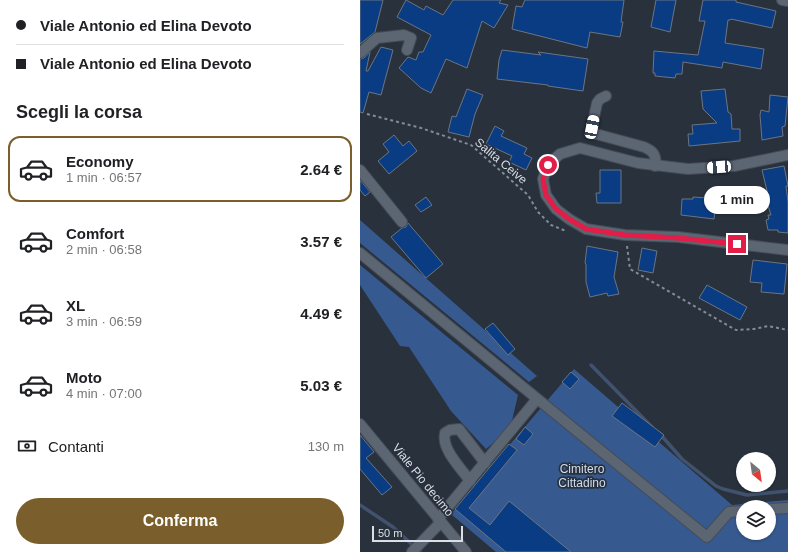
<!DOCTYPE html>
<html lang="it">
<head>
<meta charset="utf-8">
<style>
	:root { --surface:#fff; --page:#f6f6f6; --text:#202124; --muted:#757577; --line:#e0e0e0; --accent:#7a5f2d }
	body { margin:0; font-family:Helvetica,sans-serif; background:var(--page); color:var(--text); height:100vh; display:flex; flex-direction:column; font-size:15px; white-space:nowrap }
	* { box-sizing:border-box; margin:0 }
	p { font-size:13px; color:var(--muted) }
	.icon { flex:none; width:22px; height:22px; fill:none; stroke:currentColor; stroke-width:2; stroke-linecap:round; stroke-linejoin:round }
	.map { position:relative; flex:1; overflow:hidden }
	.sheet { display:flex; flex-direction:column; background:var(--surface); width:360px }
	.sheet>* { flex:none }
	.hud { display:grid; align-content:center; height:88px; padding:0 16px; background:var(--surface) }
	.needle { width:26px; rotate:151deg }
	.buttons { position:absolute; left:376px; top:452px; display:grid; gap:8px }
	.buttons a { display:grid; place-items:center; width:40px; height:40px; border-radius:50%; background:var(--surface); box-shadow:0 1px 3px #0004; font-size:20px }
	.scale { position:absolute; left:12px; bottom:10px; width:91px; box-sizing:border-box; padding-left:4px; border:2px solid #dadfe7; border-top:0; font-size:11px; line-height:14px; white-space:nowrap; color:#dadfe7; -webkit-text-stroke:3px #29313d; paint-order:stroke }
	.end { position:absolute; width:18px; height:18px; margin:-9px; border:5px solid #e11d48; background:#fff; box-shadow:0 0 0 2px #fff }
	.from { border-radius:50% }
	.bubble { position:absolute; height:28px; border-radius:14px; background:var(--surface); box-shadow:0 1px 3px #0004; font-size:13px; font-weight:800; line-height:28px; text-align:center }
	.car { position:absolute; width:12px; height:24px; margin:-12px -6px; border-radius:5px; box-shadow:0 0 3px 1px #0007; background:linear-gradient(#fff 24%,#345 0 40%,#fff 0 76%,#345 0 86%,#fff 0) }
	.hud b { display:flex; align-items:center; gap:14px; height:38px; font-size:15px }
	.hud b+b { border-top:1px solid var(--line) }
	.hud i { width:10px; height:10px; background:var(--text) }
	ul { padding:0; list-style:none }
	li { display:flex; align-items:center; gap:12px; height:66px; margin:0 8px 6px; padding:0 8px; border:2px solid transparent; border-radius:12px }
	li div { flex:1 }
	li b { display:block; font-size:15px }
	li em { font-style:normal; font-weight:800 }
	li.selected { border-color:var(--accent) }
	li>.icon { width:36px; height:36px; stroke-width:1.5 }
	h2 { padding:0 16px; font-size:18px; line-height:48px }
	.pay { display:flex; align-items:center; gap:10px; height:44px; padding:0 16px; font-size:15px }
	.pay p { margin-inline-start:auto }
	.action { display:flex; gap:8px; margin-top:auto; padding:8px 16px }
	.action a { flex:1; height:46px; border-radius:24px; background:var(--accent); color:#fff; font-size:16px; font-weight:800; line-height:46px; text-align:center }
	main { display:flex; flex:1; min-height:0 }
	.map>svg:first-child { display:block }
	.green { fill:#365a90; fill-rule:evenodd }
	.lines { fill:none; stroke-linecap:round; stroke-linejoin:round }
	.stream { stroke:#41526e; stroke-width:3.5 }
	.building { fill:#093c83; stroke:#6b7582 }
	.minor-casing { stroke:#454c56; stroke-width:12 }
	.path { stroke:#858b95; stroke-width:2; stroke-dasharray:3 3; stroke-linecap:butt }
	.minor { stroke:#5c6572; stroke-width:10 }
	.route { stroke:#e11d48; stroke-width:5 }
	.labels { text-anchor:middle; stroke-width:3.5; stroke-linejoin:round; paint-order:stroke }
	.street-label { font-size:12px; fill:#dadfe7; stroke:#29313d }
	.park-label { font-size:12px; fill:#cedcf0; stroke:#29313d }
</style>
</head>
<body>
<main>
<section class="sheet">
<div class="hud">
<b><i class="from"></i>Viale Antonio ed Elina Devoto</b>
<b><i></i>Viale Antonio ed Elina Devoto</b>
</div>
<h2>Scegli la corsa</h2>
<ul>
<li class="selected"><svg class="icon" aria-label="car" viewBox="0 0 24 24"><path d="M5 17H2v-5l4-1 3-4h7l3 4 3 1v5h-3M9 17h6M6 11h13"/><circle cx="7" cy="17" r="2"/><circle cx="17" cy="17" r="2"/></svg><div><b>Economy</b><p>1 min · 06:57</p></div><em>2.64 €</em></li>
<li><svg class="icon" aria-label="car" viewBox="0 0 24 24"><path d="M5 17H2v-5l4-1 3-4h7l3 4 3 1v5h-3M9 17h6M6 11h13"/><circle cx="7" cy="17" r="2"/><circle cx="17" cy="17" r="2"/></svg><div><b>Comfort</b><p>2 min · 06:58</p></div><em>3.57 €</em></li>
<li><svg class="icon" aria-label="car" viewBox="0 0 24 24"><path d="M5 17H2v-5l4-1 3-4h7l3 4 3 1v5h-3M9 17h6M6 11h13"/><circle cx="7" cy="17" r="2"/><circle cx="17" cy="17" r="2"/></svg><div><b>XL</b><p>3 min · 06:59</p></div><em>4.49 €</em></li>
<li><svg class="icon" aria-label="car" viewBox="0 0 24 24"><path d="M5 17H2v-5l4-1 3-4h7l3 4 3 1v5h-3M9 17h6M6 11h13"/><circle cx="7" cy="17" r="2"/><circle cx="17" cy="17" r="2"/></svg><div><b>Moto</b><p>4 min · 07:00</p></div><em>5.03 €</em></li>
</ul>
<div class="pay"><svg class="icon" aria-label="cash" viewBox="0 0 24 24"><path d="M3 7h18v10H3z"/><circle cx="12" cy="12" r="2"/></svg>Contanti<p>130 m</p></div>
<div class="action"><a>Conferma</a></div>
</section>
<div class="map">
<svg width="428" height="552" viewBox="0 0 428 552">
	<rect width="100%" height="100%" fill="#29313d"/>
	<g class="green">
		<path d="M 0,220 L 177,376 L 169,382 L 0,243 Z"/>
		<path d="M 0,265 L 158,395 L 150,429 L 126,449 L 91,411 L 49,347 L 40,346 L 0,285 Z"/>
		<path d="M 214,369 L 372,505 L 428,500 L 428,552 L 136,552 L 91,514 ZM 383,507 L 409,507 L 409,533 L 383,533 Z"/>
	</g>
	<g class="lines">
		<g class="stream">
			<path d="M 231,365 L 292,427"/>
			<path d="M 300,434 L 322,459 L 356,486 L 363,489 L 387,495 L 428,491"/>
			<path d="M 0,505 L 33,527 L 60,552"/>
		</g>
	</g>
	<g class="building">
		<path d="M 0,0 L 23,0 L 15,32 L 0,44 Z"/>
		<path d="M 46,0 L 64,10 L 66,6 L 83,15 L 93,0 L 141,0 L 139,3 L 148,5 L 134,28 L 122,21 L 107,68 L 86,59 L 71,93 L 61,88 L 39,68 L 48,57 L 56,60 L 59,52 L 63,52 L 71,35 L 37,17 Z"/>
		<path d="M 165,0 L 264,0 L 261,22 L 263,22 L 260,37 L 230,32 L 227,48 L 152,29 L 156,6 L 162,7 Z"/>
		<path d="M 296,0 L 316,0 L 310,32 L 291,27 Z"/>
		<path d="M 343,0 L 376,0 L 376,2 L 416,11 L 412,28 L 371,19 L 370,20 L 368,20 L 365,43 L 404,49 L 401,69 L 363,62 L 362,68 L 323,62 L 322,74 L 316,74 L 315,78 L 295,76 L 295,73 L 293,73 L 294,51 L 338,55 L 345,21 L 339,21 Z"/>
		<path d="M 21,47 L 33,50 L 21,95 L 9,92 L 3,113 L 0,112 L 0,59 L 4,58 L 10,52 L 6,71 L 8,71 Z"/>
		<path d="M 142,50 L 181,55 L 178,52 L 228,59 L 223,91 L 188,86 L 188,85 L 137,79 L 139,60 Z"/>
		<path d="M 107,89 L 123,95 L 115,114 L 109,137 L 88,132 L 92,116 L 96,117 Z"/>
		<path d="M 365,89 L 368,112 L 371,114 L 372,129 L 380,129 L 380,141 L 329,146 L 328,134 L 333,134 L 332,125 L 357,123 L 343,109 L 341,91 Z"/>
		<path d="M 410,95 L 428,97 L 425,126 L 422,127 L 423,136 L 402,140 L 400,115 L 401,110 L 409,112 Z"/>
		<path d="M 135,126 L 144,131 L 141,136 L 167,148 L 164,154 L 172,158 L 166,170 L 149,162 L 152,156 L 126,144 Z"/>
		<path d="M 34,135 L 43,146 L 49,141 L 57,151 L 29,174 L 18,161 L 29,152 L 23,144 Z"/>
		<path d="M 424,166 L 428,186 L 426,186 L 428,202 L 428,233 L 418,232 L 418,230 L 408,230 L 406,220 L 409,219 L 408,215 L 411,215 L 406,199 L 409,199 L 402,170 Z"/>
		<path d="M 240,170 L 261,170 L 261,203 L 237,203 L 236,193 L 240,193 Z"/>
		<path d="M 0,180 L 10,192 L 5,196 L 0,190 Z"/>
		<path d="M 66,197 L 72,205 L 61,212 L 55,205 Z"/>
		<path d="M 333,197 L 347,198 L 347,200 L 356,201 L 354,219 L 321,215 L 322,199 L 333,199 Z"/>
		<path d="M 48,223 L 83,264 L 66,278 L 31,237 L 42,228 L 46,227 Z"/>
		<path d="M 227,246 L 258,252 L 254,277 L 259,294 L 248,296 L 247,293 L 230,297 L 226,282 L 226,264 L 225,263 Z"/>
		<path d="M 282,248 L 297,251 L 293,273 L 278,270 Z"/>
		<path d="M 393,260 L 427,264 L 424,294 L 401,292 L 402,283 L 390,282 Z"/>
		<path d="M 347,285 L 387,307 L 380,320 L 339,298 Z"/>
		<path d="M 133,323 L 155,349 L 148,355 L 125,329 Z"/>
		<path d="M 211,372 L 219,379 L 210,389 L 202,382 Z"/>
		<path d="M 262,403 L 304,435 L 295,447 L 252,416 Z"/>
		<path d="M 165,427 L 173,434 L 164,445 L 156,439 Z"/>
		<path d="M 0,435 L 14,452 L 6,458 L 32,487 L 22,495 L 0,469 Z"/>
		<path d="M 149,444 L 157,450 L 109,508 L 130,525 L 149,501 L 211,552 L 146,552 L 95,509 Z"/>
	</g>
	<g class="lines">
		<defs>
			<g id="minor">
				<path d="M 422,0 L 428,1"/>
				<path d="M 0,53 L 17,38 L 44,35 L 51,38 L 47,50"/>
				<path d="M 246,96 L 240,99 L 237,103 L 232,127 L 233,132 L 236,134 L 284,147 C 293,151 297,155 295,166"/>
				<path d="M 428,155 L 374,166 L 328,169 L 278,163 L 220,148 L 200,154 L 188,165 L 183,179 L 186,195 L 196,209 L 209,219 L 226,229 L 265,235 L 318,237 L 428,250"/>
				<path d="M 0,170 L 42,222"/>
				<path d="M 0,253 L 191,410 L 347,537 L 369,512 L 383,511"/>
				<path d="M 0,424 L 106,552"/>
				<path d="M 110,481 C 101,468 81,449 85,433 L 90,430 L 99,429 L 125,463"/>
				<path d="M 409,509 L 428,508"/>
				<path d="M 78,519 L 177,399"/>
				<path d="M 52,552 L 81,522"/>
			</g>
		</defs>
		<use href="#minor" class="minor-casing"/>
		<g class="path">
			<path d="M 7,114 L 61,128 L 111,145 L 168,195 L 178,212 L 191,225 L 206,231"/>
			<path d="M 267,246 L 270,269 L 376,330 L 394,329 L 408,326 L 428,330"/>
		</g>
		<use href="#minor" class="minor"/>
	</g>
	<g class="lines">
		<path class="route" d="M 188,165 L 183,179 L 186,195 L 196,209 L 209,219 L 226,229 L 265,235 L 318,238 L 377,244"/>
	</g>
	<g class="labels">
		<g class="street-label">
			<text transform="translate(141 161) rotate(40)" y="4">Salita Ceive</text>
			<text transform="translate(63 480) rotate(51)" y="4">Viale Pio decimo</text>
		</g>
		<g class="park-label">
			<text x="222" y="473">Cimitero<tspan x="222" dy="14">Cittadino</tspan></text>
		</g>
	</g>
</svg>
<div class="buttons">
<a><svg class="needle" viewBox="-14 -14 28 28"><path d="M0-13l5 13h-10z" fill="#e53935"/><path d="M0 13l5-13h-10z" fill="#757577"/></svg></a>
<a><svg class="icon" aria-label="layers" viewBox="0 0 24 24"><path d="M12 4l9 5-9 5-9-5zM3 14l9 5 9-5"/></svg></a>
</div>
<div class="scale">50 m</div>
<i class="end from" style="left:188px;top:165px"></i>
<i class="end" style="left:377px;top:244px"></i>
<div class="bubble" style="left:344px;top:186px;width:66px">1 min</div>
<i class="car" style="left:232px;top:127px;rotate:11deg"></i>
<i class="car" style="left:359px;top:167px;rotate:266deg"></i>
</div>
</main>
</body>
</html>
